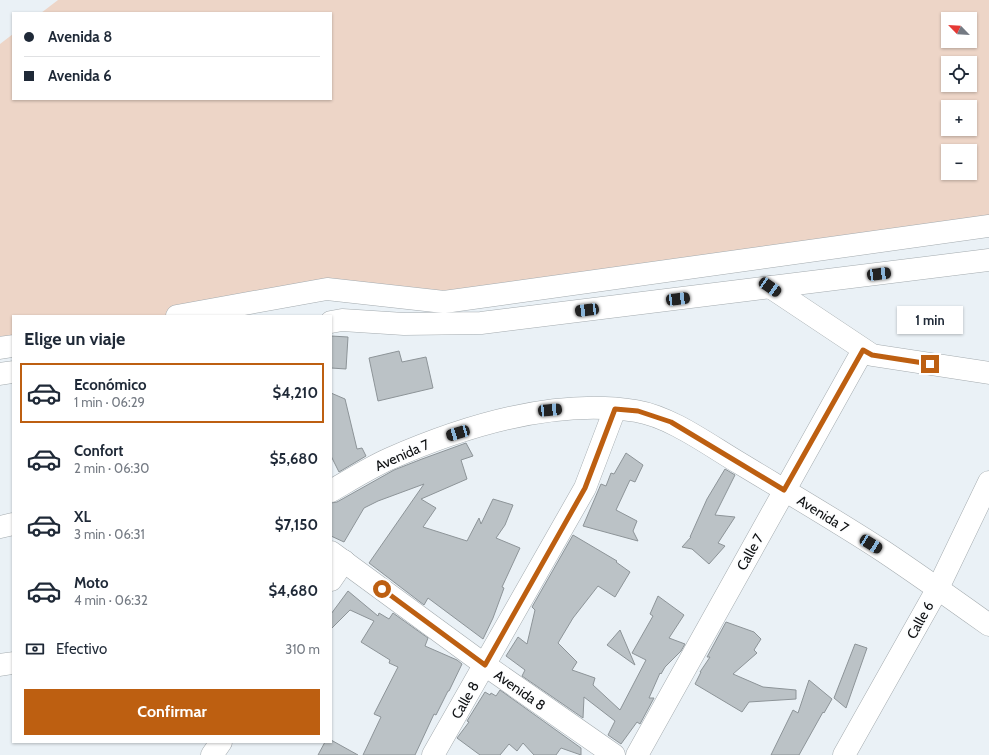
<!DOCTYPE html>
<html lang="es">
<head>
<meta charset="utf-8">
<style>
	:root { --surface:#fff; --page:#f6f6f7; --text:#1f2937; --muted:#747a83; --line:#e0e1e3; --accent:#bd5f11 }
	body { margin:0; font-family:Cabin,sans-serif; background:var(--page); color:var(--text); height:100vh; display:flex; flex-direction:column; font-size:15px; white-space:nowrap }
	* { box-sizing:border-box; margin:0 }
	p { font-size:13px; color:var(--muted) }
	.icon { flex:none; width:22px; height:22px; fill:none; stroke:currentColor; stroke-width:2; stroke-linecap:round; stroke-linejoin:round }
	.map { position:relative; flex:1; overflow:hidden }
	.sheet { position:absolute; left:12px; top:315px; width:320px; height:428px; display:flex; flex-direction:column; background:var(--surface); border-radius:0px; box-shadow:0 1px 3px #0004 }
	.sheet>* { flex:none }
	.banner { position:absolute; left:12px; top:12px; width:320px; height:88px; border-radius:0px; box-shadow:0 1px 3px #0004; display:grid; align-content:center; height:88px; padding:0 12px; background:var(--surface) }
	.needle { width:26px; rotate:295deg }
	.controls { position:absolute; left:941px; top:12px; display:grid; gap:8px }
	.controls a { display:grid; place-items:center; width:36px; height:36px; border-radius:0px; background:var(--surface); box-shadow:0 1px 3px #0004; font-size:20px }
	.end { position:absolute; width:18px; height:18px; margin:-9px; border:5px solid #bd5f11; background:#fff; box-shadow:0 0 0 2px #fff }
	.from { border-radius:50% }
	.bubble { position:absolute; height:28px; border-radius:0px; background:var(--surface); box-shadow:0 1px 3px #0004; font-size:13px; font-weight:700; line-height:28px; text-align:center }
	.car { position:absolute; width:12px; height:24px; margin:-12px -6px; border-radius:5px; box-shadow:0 0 3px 1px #0007; background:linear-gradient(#222 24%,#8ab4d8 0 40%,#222 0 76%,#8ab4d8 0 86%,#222 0) }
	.banner b { display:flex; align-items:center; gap:14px; height:38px; font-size:15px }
	.banner b+b { border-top:1px solid var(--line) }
	.banner i { width:10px; height:10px; background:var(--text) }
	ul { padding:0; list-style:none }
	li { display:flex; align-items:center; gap:12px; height:60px; margin:0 8px 6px; padding:0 4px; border:2px solid transparent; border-radius:0px }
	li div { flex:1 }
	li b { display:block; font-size:15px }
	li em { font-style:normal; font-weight:700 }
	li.selected { border-color:var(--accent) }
	li>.icon { width:36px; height:36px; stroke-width:1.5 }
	h2 { padding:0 12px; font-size:18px; line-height:48px }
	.pay { display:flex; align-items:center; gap:10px; height:44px; padding:0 12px; font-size:15px }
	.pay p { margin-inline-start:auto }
	.primary-button { display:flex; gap:8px; margin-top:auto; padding:8px 12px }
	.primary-button a { flex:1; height:46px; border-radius:0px; background:var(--accent); color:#fff; font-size:16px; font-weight:700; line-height:46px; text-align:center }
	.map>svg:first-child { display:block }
	.green { fill:#edd5c7; fill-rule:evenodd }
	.building { fill:#bbc2c6; stroke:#8d9498 }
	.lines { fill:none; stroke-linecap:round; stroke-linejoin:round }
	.minor-casing { stroke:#a4abaf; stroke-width:23 }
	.minor { stroke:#fff; stroke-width:22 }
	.route { stroke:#bd5f11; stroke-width:5 }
	.labels { text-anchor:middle; stroke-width:3; stroke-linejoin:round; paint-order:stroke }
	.street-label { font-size:14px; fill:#0d0f11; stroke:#fcfdfe }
</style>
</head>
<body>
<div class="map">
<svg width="989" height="755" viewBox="0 0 989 755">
	<rect width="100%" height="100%" fill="#eaf1f6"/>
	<path class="green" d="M 58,0 L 989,0 L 989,235 L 454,305 L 323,296 L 218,316 L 13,316 L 13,356 L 0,359 L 0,44 L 13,34 L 13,99 L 331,99 L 331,13 L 41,13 ZM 948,19 L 970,19 L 970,41 L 948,41 ZM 948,63 L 970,63 L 970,85 L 948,85 ZM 948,107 L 970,107 L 970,129 L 948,129 ZM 948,151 L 970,151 L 970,173 L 948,173 Z"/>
	<g class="building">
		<path d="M 331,336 L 348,337 L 346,369 L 331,368 Z"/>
		<path d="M 399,351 L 402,362 L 426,357 L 433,388 L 378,401 L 369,358 Z"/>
		<path d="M 331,393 L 345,399 L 357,449 L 362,448 L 366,456 L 339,472 L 331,456 Z"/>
		<path d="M 466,443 L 473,456 L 461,460 L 467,479 L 421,499 L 436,508 L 423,527 L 467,541 L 479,518 L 481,524 L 493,499 L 513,505 L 505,525 L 496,538 L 520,548 L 502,587 L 504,588 L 493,618 L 483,639 L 428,598 L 424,605 L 369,563 L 424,484 L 378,501 L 364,508 L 344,542 L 331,536 L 331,503 L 337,502 L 394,470 L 422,459 Z"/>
		<path d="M 626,453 L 643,465 L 635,482 L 630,480 L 616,510 L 637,521 L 633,531 L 638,541 L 583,526 L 601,484 L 606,486 L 611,473 L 614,474 Z"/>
		<path d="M 725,469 L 735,475 L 715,515 L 735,517 L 718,543 L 725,546 L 709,564 L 692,549 L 682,547 L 691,537 L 690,537 L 707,499 Z"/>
		<path d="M 573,535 L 617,561 L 616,562 L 630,572 L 615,597 L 598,586 L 573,618 L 558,643 L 577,662 L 572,670 L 595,678 L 593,685 L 620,710 L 646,660 L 632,653 L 653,616 L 650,614 L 658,596 L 684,615 L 669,638 L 685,644 L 681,651 L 665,667 L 661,674 L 660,673 L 649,698 L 654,698 L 640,724 L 637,722 L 621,744 L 608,735 L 615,721 L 584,697 L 583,718 L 522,676 L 525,670 L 506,656 L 518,637 L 527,644 L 535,610 L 532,607 Z"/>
		<path d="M 348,591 L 378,616 L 379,613 L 389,619 L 393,613 L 428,638 L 425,646 L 457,660 L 462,664 L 449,691 L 448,691 L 436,715 L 434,714 L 415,755 L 363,755 L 381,717 L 374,714 L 398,667 L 389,663 L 390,660 L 361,642 L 374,621 L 350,610 L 331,629 L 331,614 Z"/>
		<path d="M 726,622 L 754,632 L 761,639 L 754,650 L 757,653 L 733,674 L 763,687 L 796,690 L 796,699 L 749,702 L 742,712 L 695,684 L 701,672 L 700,672 L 710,657 L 707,657 Z"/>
		<path d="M 620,630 L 635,665 L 607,645 Z"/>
		<path d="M 855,644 L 867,648 L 846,708 L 834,698 Z"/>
		<path d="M 809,680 L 832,699 L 824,713 L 823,712 L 799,755 L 771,755 L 793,710 L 798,713 Z"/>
		<path d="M 500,690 L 581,748 L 581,755 L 561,748 L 556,755 L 534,755 L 523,743 L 517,751 L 509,744 L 500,755 L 480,755 L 457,738 L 469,722 L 467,721 L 485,692 L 490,695 L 491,693 L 496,696 Z"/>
		<path d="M 331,740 L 358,755 L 318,755 L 325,742 L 331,742 Z"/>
	</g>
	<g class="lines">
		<defs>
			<g id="minor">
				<path d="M 770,287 L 872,355 L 989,373"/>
				<path d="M 177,316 L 327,289 L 444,302 L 989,226"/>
				<path d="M 331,322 L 342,320 L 404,324 L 481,323 L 989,260"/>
				<path d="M 0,348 L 13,346"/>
				<path d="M 0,374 L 13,372"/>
				<path d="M 331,491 C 350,480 369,468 389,459 C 464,426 554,398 636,411 C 672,417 710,446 741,464 C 789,493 837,521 883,551 C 919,575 954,600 989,625"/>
				<path d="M 0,527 L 13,524"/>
				<path d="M 331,552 L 485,665 L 614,755"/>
				<path d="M 331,580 L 344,561"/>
				<path d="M 0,665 L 13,663"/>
				<path d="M 212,755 L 221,742"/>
				<path d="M 433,755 L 585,488 L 615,409"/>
				<path d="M 637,755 L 863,350"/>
				<path d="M 844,755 L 938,588 L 989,482"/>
			</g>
		</defs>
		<use href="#minor" class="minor-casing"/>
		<use href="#minor" class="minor"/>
	</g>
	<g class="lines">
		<path class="route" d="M 382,589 L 485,665 L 585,488 L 615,409 L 638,411 L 671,422 L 784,490 L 863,350 L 872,355 L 930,364"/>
	</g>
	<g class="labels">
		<g class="street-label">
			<text transform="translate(402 455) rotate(-24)" y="5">Avenida 7</text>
			<text transform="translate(823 514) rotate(32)" y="5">Avenida 7</text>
			<text transform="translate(750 552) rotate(-61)" y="5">Calle 7</text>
			<text transform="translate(920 620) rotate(-61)" y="5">Calle 6</text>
			<text transform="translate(520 690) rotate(35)" y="5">Avenida 8</text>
			<text transform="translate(465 700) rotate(-60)" y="5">Calle 8</text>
		</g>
	</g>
</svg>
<div class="controls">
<a><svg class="needle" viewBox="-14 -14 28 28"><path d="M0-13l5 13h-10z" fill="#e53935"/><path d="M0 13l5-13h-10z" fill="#747a83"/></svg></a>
<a><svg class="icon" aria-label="locate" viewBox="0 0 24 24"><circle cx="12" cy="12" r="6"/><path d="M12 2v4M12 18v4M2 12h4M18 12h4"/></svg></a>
<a>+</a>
<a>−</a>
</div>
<i class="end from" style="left:382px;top:589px"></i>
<i class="end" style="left:930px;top:364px"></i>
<div class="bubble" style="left:897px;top:306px;width:66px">1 min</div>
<i class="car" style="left:879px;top:274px;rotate:83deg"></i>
<i class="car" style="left:770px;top:287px;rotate:124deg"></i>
<i class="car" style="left:678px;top:299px;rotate:83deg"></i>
<i class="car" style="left:587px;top:310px;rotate:263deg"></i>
<i class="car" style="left:550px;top:410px;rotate:85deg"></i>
<i class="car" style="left:458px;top:433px;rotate:254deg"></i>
<i class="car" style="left:871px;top:544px;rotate:122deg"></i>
<div class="banner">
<b><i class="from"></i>Avenida 8</b>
<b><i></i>Avenida 6</b>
</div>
<section class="sheet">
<h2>Elige un viaje</h2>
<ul>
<li class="selected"><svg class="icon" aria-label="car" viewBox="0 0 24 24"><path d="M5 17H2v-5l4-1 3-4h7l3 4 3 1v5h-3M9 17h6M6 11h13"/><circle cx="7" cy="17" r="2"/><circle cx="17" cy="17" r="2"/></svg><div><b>Económico</b><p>1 min · 06:29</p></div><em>$4,210</em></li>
<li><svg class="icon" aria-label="car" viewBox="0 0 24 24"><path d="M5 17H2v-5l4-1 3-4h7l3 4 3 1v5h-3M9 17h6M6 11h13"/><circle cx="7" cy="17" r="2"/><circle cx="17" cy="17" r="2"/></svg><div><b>Confort</b><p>2 min · 06:30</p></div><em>$5,680</em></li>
<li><svg class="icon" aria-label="car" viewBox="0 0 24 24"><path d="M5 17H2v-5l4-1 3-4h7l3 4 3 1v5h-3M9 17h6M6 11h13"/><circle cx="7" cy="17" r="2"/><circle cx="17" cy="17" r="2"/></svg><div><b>XL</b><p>3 min · 06:31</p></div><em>$7,150</em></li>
<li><svg class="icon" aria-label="car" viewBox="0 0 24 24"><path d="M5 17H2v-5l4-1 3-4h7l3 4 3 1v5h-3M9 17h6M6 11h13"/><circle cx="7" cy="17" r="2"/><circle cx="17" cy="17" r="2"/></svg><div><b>Moto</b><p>4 min · 06:32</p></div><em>$4,680</em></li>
</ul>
<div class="pay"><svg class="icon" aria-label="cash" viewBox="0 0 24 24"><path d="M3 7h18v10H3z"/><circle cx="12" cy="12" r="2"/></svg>Efectivo<p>310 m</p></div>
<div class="primary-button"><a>Confirmar</a></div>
</section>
</div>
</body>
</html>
